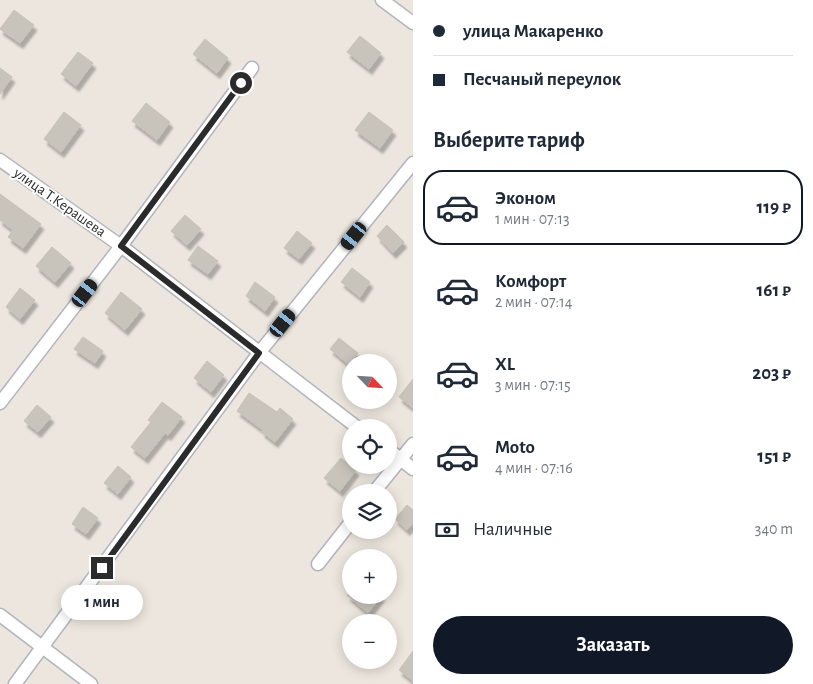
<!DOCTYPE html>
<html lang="ru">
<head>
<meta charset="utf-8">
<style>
	:root { --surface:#fff; --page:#f2f2f3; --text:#1f2937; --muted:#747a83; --line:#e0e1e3; --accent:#111827 }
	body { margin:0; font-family:"Alegreya Sans",sans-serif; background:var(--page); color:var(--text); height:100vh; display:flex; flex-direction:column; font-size:19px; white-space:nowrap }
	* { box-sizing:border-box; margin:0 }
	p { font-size:16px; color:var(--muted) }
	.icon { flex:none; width:28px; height:28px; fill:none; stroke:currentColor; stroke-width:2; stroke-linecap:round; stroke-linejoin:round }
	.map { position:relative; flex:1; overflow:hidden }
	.panel { display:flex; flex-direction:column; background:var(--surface); width:400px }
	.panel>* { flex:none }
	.hud { display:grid; align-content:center; height:110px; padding:0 20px; background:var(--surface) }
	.needle { width:32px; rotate:115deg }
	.tools { position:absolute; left:342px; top:354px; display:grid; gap:10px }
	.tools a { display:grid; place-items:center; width:55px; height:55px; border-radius:50%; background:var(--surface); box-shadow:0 2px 12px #0003; font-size:25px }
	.end { position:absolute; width:22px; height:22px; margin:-11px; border:6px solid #2b2b2b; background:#fff; box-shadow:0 0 0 2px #fff }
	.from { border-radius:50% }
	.bubble { position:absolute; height:35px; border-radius:18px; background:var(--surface); box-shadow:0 2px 12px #0003; font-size:16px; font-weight:600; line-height:35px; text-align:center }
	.car { position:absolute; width:15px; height:30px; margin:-15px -8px; border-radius:6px; box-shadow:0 0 4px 1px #0007; background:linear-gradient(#222 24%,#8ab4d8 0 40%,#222 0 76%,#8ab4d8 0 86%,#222 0) }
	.hud b { display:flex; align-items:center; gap:18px; height:48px; font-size:19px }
	.hud b+b { border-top:1px solid var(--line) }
	.hud i { width:12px; height:12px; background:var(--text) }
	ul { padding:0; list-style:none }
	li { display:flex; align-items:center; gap:15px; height:75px; margin:0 10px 8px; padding:0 10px; border:2px solid transparent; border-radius:20px }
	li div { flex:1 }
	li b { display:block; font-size:19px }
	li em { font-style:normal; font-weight:600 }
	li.active { border-color:var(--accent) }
	li>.icon { width:45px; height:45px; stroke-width:1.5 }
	h2 { padding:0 20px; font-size:22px; line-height:60px }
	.pay { display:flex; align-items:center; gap:12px; height:55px; padding:0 20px; font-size:19px }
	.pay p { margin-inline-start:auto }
	.cta { display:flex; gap:10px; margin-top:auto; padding:10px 20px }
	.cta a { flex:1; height:58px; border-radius:30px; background:var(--accent); color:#fff; font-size:20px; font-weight:600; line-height:58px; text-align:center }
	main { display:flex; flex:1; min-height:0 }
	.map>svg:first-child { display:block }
	.building { fill:#c8c4bc; stroke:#c7c1b7; filter:url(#shadow) }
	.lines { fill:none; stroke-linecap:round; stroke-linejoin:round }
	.minor-casing { stroke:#b1b4be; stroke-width:15 }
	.minor { stroke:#fff; stroke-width:12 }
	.route { stroke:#2b2b2b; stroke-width:6 }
	.labels { text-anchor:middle; stroke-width:4; stroke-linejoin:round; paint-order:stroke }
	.street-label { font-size:15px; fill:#2b2b2b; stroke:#fff }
</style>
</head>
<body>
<main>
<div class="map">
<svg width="413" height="684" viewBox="0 0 413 684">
	<defs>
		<filter id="shadow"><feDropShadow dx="3" dy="5.5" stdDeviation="1" flood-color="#0004"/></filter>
	</defs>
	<rect width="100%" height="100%" fill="#ece6de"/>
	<g class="building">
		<path d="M 14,10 L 34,25 L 20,43 L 0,29 Z"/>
		<path d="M 360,36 L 381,53 L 369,69 L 347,52 Z"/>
		<path d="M 205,39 L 228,58 L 217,73 L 193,54 Z"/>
		<path d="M 78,52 L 93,63 L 76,86 L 61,74 Z"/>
		<path d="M 0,68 L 12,77 L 0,94 Z"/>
		<path d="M 146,103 L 170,122 L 157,140 L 132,121 Z"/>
		<path d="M 64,112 L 81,125 L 61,152 L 44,139 Z"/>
		<path d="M 369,112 L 393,130 L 380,148 L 355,130 Z"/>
		<path d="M 0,194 L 41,224 L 23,248 L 8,237 L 13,230 L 0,220 Z"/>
		<path d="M 185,215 L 201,229 L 187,245 L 171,231 Z"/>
		<path d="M 387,225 L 404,242 L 393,253 L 377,236 Z"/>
		<path d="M 297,231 L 312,243 L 299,259 L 284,248 Z"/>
		<path d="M 198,246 L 218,261 L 208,274 L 188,260 Z"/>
		<path d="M 52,247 L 71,263 L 55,282 L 36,266 Z"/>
		<path d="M 352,268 L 370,282 L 360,297 L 341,282 Z"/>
		<path d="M 255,282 L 275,297 L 265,311 L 246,296 Z"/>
		<path d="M 20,288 L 35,300 L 20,319 L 6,307 Z"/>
		<path d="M 121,292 L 142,309 L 125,330 L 105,313 Z"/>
		<path d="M 83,337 L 103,351 L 95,363 L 74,349 Z"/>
		<path d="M 339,338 L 358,353 L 348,364 L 330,349 Z"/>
		<path d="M 207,361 L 224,375 L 211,392 L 194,378 Z"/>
		<path d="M 413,379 L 413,408 L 399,397 Z"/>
		<path d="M 249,393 L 277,412 L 280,408 L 293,419 L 275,442 L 262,432 L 263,430 L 237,411 Z"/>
		<path d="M 162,402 L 182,417 L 168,435 L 165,433 L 145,458 L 131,447 L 151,422 L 148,420 Z"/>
		<path d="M 37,405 L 51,417 L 38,432 L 24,421 Z"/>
		<path d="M 341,458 L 356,470 L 340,491 L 324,478 Z"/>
		<path d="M 118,466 L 131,477 L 118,494 L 104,483 Z"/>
		<path d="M 407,505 L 413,510 L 413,523 L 407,530 L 395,519 Z"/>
		<path d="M 83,507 L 98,518 L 86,534 L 72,524 Z"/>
		<path d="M 347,595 L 382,595 L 368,613 Z"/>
		<path d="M 413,651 L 413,681 L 399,670 Z"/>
	</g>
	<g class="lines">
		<defs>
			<g id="minor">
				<path d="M 382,0 L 413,23"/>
				<path d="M 0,160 L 121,246 L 358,428"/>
				<path d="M 0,403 L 121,246 L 252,68"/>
				<path d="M 389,450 L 413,469"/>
				<path d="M 374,492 L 413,444"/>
				<path d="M 318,564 L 351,522"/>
				<path d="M 0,615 L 91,684"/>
				<path d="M 15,684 L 259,353 L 413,163"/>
			</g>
		</defs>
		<use href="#minor" class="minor-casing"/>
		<use href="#minor" class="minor"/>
	</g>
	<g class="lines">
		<path class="route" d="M 102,568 L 259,353 L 121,246 L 241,83"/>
	</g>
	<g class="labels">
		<g class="street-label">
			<text transform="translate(60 202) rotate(35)" y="5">улица Т.Керашева</text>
		</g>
	</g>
</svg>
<div class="tools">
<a><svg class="needle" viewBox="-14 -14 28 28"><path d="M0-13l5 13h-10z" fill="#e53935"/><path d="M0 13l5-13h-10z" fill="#747a83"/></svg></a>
<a><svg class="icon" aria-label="locate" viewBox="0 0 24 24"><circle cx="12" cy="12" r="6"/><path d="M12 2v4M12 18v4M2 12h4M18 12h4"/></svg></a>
<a><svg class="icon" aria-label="layers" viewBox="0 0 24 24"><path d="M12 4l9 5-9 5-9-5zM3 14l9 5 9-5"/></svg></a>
<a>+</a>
<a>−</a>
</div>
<i class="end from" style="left:241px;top:83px"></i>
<i class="end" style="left:102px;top:568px"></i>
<div class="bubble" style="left:61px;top:585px;width:82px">1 мин</div>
<i class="car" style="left:354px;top:236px;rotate:219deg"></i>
<i class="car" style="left:85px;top:293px;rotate:38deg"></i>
<i class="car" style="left:283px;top:323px;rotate:39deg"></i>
</div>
<section class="panel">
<div class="hud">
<b><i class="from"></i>улица Макаренко</b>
<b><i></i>Песчаный переулок</b>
</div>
<h2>Выберите тариф</h2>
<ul>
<li class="active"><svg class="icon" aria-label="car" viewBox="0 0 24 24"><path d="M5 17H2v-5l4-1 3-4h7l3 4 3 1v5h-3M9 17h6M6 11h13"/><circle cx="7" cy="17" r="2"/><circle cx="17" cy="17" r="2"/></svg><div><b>Эконом</b><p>1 мин · 07:13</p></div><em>119 ₽</em></li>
<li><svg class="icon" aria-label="car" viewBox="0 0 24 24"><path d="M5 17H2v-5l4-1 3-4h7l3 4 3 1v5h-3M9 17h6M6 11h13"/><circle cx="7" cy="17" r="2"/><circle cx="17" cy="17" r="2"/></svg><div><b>Комфорт</b><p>2 мин · 07:14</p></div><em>161 ₽</em></li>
<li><svg class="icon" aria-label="car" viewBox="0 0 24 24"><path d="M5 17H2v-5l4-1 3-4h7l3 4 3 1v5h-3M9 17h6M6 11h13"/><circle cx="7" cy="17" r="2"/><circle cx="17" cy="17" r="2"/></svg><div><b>XL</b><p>3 мин · 07:15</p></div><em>203 ₽</em></li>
<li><svg class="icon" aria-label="car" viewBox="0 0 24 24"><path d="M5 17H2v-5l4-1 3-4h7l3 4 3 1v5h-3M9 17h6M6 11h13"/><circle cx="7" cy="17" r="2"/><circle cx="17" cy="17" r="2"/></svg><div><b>Moto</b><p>4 мин · 07:16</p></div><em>151 ₽</em></li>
</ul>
<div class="pay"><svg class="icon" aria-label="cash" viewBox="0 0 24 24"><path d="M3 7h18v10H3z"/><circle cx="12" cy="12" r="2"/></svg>Наличные<p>340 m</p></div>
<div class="cta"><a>Заказать</a></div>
</section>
</main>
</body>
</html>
